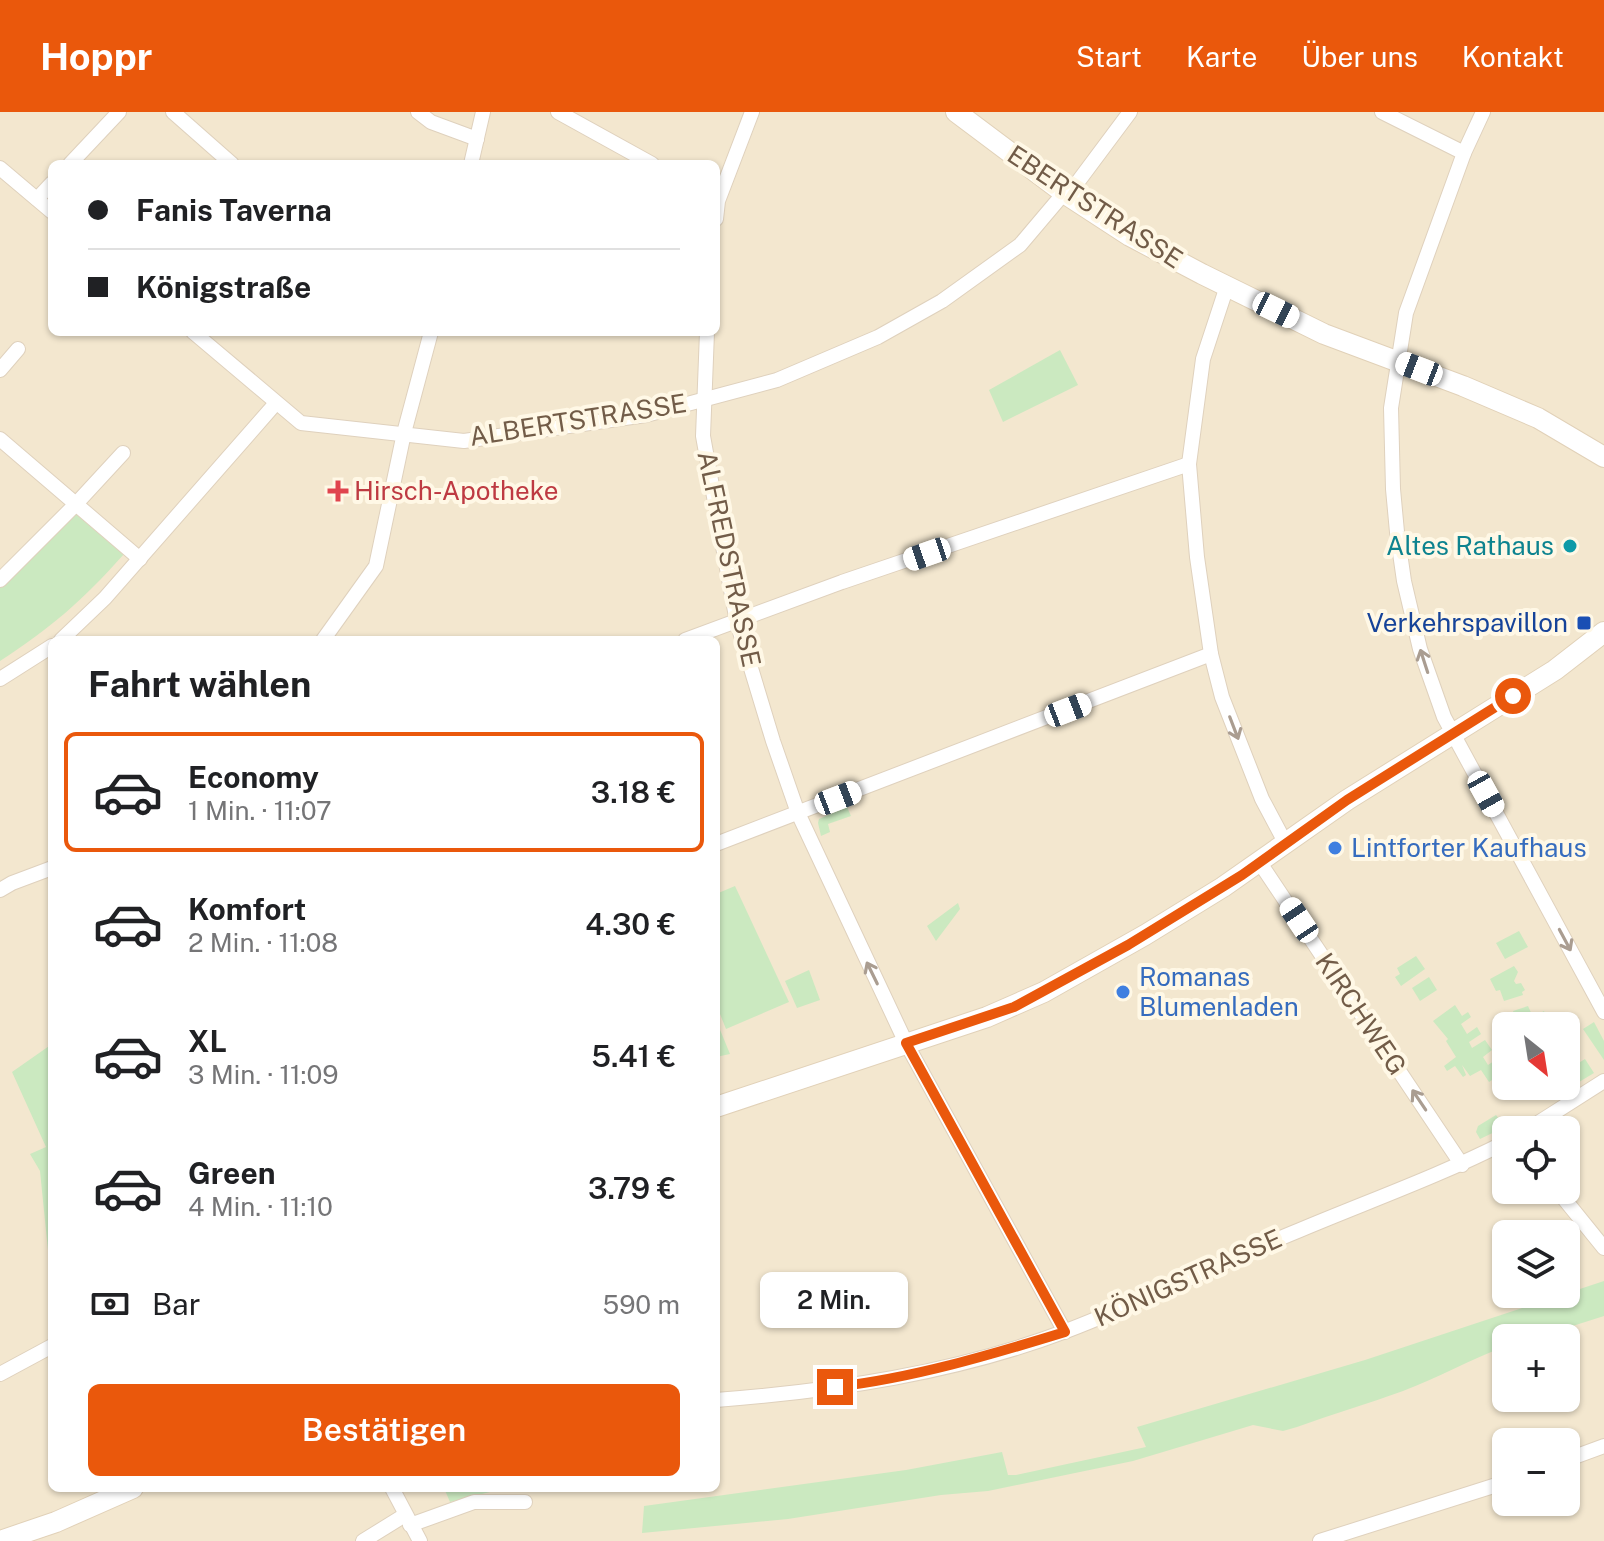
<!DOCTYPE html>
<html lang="de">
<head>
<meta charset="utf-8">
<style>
	:root { --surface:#fff; --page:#f6f6f6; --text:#202124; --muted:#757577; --line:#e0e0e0; --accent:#ea580c }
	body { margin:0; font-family:"Public Sans",sans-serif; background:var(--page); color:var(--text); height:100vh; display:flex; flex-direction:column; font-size:30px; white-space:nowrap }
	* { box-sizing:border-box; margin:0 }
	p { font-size:26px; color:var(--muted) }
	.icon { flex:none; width:44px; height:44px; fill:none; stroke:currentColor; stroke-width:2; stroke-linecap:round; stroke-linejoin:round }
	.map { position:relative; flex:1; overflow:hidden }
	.details { position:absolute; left:48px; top:524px; width:672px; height:856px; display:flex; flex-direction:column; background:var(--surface); border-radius:12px; box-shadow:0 2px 6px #0004 }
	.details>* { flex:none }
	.hud { position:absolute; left:48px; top:48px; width:672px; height:176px; border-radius:12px; box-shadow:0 2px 6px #0004; display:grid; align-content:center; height:176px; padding:0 40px; background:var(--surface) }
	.needle { width:52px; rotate:150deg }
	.controls { position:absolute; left:1492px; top:900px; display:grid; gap:16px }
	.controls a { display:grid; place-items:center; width:88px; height:88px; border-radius:12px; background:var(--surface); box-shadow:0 2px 6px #0004; font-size:40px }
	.end { position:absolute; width:36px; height:36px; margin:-18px; border:10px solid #ea580c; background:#fff; box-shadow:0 0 0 4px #fff }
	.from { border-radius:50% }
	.bubble { position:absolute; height:56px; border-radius:12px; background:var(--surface); box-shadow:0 2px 6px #0004; font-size:26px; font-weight:600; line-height:56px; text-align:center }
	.car { position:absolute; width:24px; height:48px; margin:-24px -12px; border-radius:10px; box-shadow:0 0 6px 2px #0007; background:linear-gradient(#fff 24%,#345 0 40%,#fff 0 76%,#345 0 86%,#fff 0) }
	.hud b { display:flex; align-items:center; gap:28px; height:76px; font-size:30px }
	.hud b+b { border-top:2px solid var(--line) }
	.hud i { width:20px; height:20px; background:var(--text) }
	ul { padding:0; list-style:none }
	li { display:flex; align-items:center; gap:24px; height:120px; margin:0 16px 12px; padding:0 24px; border:4px solid transparent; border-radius:12px }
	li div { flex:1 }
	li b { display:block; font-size:30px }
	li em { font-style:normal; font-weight:600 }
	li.on { border-color:var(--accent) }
	li>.icon { width:72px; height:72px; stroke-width:1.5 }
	h2 { padding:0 40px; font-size:36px; line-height:96px }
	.pay { display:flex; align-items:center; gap:20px; height:88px; padding:0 40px; font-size:30px }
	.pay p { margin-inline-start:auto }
	.button { display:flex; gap:16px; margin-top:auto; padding:16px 40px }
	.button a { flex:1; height:92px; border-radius:12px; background:var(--accent); color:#fff; font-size:32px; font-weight:600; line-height:92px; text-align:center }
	header { display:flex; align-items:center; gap:48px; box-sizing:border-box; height:112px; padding:0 40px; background:var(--accent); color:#fff }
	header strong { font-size:38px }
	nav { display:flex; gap:44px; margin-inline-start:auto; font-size:28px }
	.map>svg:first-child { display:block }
	.residential { fill:#f3e7cf; fill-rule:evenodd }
	.green { fill:#cbe9c0 }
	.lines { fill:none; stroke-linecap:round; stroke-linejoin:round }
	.street-casing { stroke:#dfd1bd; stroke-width:16 }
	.secondary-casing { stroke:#e1d1b8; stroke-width:22 }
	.street { stroke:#fff; stroke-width:14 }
	.secondary { stroke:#fff; stroke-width:20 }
	.oneway { stroke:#aa9d91 }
	.route { stroke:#ea580c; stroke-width:10 }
	.health-dot { fill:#e0444e; stroke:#fff8e6; stroke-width:3 }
	.culture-dot { fill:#0f9aa8; stroke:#fff8e6; stroke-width:3 }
	.transit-dot { fill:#1a4fb4; stroke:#fff8e6; stroke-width:3 }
	.shop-dot { fill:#3f7fe0; stroke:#fff8e6; stroke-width:3 }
	.labels { text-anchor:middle; stroke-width:8; stroke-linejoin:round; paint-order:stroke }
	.street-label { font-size:26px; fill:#725c48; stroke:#fff8e6 }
	.health-label { font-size:26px; fill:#be3a42; stroke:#fff8e6; text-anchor:start }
	.culture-label { font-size:26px; fill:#0d838f; stroke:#fff8e6; text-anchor:end }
	.transit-label { font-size:26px; fill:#164399; stroke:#fff8e6; text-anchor:end }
	.shop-label { font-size:26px; fill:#366cbe; stroke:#fff8e6; text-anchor:start }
</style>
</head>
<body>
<header>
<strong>Hoppr</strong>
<nav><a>Start</a><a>Karte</a><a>Über uns</a><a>Kontakt</a></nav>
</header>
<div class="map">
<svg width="1604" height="1429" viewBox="0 0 1604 1429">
	<rect width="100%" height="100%" fill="#fcf5e1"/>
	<path class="residential" d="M 0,0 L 1604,0 L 1604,1429 L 0,1429 ZM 52,52 L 716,52 L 716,220 L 52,220 ZM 52,528 L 716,528 L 716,1376 L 52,1376 ZM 1506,914 L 1566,914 L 1566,974 L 1506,974 ZM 1506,1018 L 1566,1018 L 1566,1078 L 1506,1078 ZM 1506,1122 L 1566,1122 L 1566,1182 L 1506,1182 ZM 1506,1226 L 1566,1226 L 1566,1286 L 1506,1286 ZM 1506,1330 L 1566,1330 L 1566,1390 L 1506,1390 Z"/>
	<g class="green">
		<path d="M 1060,238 L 1078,273 L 1003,310 L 989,278 Z"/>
		<path d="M 69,403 L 78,403 L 124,442 C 82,489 52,515 0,549 L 0,475 Z"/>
		<path d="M 847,695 L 851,704 L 828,712 L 830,720 L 821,724 L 818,711 L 819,707 Z"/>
		<path d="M 735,774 L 789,890 L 726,917 L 716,892 L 716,782 Z"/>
		<path d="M 958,791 L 960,797 L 936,829 L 927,814 Z"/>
		<path d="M 1519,819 L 1528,835 L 1505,847 L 1496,831 Z"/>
		<path d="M 1416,844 L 1425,857 L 1401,874 L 1395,865 L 1400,862 L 1397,856 Z"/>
		<path d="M 1514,854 L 1518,860 L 1514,869 L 1516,872 L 1521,871 L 1525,878 L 1522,880 L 1523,883 L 1504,889 L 1500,878 L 1496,879 L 1490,867 Z"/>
		<path d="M 809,858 L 820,888 L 797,896 L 785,869 Z"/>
		<path d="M 1429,865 L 1437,878 L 1420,889 L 1412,876 Z"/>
		<path d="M 1455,893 L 1462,904 L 1468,900 L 1471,905 L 1461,912 L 1467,922 L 1477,915 L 1481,922 L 1469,930 L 1472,936 L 1485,928 L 1492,938 L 1483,945 L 1488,953 L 1497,947 L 1506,959 L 1489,970 L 1481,958 L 1470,964 L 1462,953 L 1466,963 L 1463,965 L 1455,954 L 1447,959 L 1444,954 L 1456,945 L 1446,929 L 1448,927 L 1433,909 Z"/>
		<path d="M 1528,894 L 1533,905 L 1544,899 L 1549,911 L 1542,914 L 1526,914 L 1527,907 L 1517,909 L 1513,899 Z"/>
		<path d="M 716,908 L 730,942 L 716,945 Z"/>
		<path d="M 1594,910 L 1604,929 L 1604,948 L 1583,917 Z"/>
		<path d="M 52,932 L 52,1157 L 50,1158 L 40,1059 L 30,1042 L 46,1035 L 12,960 Z"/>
		<path d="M 1585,947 L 1594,961 L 1579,970 L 1569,957 Z"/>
		<path d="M 1496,1003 L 1505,1015 L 1480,1027 L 1476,1020 L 1478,1014 Z"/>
		<path d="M 1604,1169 L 1604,1204 L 1535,1226 L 1506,1226 L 1506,1234 C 1471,1247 1438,1266 1403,1279 C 1368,1292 1332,1302 1297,1315 L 1283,1319 L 1253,1313 L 1133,1349 L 988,1379 L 941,1383 L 788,1407 L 642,1421 L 644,1394 L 906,1358 L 1002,1340 L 1008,1363 L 1016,1363 L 1146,1335 L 1137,1315 L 1365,1248 Z"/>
		<path d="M 444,1376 L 490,1376 L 490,1380 L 450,1390 Z"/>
	</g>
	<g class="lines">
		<defs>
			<g id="street">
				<path d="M 173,0 L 232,52"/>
				<path d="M 418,0 L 431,10 L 477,27"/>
				<path d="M 558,0 L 652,52"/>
				<path d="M 1382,0 L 1464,41"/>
				<path d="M 1483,0 L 1464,41 L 1406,201 L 1391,296 L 1393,377 L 1397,420 L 1404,469 L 1420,537 L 1444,605 L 1604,900"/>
				<path d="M 70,52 L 119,0"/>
				<path d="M 471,52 L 483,0"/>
				<path d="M 0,56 L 52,100"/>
				<path d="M 37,87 L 52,71"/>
				<path d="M 716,107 L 718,89 L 752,0"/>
				<path d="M 1227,174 L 1203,247 L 1189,352 L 1197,445 L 1211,542 L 1222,585 L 1262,687 L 1286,732"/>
				<path d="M 193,220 L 301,311 L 464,329 L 646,303 L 777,268 L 878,225 L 942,189 L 1020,133 L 1064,81 L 1077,71 L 1130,0"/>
				<path d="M 707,220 L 703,324 L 726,451 L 737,510 L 773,629 L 798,701 L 906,931 L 1065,1220"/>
				<path d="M 0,258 L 18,237"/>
				<path d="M 0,327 L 140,447"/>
				<path d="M 0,468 L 75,393 L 123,341"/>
				<path d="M 61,528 L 105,486 L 276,291"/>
				<path d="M 323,528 L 376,454 L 404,321 L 431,220"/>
				<path d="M 685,528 L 842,470 L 1189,352"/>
				<path d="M 0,567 L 52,534"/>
				<path d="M 716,732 L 1211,542"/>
				<path d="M 1260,751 L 1462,1053"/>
				<path d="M 0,778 L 12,771 L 52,756"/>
				<path d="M 1527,1018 L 1604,969"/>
				<path d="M 1557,1078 L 1604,1136"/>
				<path d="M 0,1262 L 52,1234"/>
				<path d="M 716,1288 C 834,1279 955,1261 1066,1219 C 1145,1189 1221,1150 1300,1118 C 1369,1089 1439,1064 1506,1030"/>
				<path d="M 1566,1348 L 1604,1334"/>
				<path d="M 392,1376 L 420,1429"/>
				<path d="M 410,1413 L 474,1390 L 525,1390"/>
				<path d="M 363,1429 L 405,1403"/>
				<path d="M 1320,1429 L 1506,1370"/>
			</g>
			<g id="secondary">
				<path d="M 956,0 L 1064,81 L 1130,124 L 1202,162 L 1324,222 L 1463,274 L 1538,306 L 1604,345"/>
				<path d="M 716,995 L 987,905 L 1044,880 L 1145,823 L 1223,775 L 1347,688 L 1555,558 L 1604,520"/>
				<path d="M 0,1429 L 56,1410 L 133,1376"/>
			</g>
		</defs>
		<use href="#street" class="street-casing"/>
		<use href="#secondary" class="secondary-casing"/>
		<use href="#street" class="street"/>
		<use href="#secondary" class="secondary"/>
	</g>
	<defs><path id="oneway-shaft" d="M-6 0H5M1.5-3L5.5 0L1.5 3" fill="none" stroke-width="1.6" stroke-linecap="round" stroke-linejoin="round" transform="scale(2)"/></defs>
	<g class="oneway">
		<use href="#oneway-shaft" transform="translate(1424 549) rotate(-108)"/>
		<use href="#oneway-shaft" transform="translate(1234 616) rotate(69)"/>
		<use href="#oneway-shaft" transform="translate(1565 828) rotate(62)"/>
		<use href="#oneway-shaft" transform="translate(872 861) rotate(-116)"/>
		<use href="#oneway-shaft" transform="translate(1419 988) rotate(-124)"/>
	</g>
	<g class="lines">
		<path class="route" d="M 835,1275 C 913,1266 990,1243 1065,1220 L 906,931 L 1014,895 L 1128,833 L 1242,763 L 1347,688 L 1513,584"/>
	</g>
	<path class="health-dot" d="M334 367h8v8h8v8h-8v8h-8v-8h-8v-8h8z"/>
	<circle class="culture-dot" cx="1570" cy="434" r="8"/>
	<rect class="transit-dot" x="1576" y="503" width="16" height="16" rx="4"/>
	<g class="shop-dot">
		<circle cx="1335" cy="736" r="8"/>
		<circle cx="1123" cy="880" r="8"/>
	</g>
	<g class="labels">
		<g class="street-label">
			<text transform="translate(1095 95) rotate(33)" y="9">EBERTSTRASSE</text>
			<text transform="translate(578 308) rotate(-9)" y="9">ALBERTSTRASSE</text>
			<text transform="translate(729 447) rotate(78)" y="9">ALFREDSTRASSE</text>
			<text transform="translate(1361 902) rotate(56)" y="9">KIRCHWEG</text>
			<text transform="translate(1188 1166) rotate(-24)" y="9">KÖNIGSTRASSE</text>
		</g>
		<g class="health-label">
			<text x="354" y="388">Hirsch-Apotheke</text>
		</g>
		<g class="culture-label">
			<text x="1554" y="443">Altes Rathaus</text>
		</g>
		<g class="transit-label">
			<text x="1568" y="520">Verkehrspavillon</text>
		</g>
		<g class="shop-label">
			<text x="1351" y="745">Lintforter Kaufhaus</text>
			<text x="1139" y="874">Romanas<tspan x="1139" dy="30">Blumenladen</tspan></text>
		</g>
	</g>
</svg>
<div class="controls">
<a><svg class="needle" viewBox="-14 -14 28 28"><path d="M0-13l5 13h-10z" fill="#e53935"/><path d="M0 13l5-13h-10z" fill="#757577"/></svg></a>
<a><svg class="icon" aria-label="locate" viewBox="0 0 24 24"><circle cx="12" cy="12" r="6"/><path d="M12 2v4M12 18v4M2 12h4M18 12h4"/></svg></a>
<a><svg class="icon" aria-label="layers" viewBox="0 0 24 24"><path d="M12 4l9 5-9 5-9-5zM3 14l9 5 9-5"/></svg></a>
<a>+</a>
<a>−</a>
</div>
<i class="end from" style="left:1513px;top:584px"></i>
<i class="end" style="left:835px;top:1275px"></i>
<div class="bubble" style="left:760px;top:1160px;width:148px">2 Min.</div>
<i class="car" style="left:1276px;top:198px;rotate:116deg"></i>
<i class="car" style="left:1419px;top:257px;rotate:291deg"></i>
<i class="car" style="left:927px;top:442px;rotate:251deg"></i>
<i class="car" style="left:1068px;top:598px;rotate:69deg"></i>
<i class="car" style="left:1486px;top:682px;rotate:151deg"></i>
<i class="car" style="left:838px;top:686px;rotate:69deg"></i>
<i class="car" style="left:1299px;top:808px;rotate:326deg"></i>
<div class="hud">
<b><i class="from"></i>Fanis Taverna</b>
<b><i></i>Königstraße</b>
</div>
<section class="details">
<h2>Fahrt wählen</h2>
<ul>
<li class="on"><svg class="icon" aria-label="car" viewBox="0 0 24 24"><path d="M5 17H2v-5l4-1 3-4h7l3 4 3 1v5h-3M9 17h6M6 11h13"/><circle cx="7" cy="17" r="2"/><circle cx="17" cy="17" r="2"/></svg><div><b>Economy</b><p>1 Min. · 11:07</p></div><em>3.18 €</em></li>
<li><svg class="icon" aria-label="car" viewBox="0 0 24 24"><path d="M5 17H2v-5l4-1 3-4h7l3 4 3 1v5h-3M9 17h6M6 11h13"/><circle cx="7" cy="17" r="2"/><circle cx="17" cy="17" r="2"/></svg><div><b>Komfort</b><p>2 Min. · 11:08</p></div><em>4.30 €</em></li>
<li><svg class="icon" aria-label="car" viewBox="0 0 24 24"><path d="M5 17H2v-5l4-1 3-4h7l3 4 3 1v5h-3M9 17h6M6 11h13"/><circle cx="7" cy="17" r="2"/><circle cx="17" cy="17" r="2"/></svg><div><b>XL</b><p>3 Min. · 11:09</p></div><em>5.41 €</em></li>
<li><svg class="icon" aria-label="car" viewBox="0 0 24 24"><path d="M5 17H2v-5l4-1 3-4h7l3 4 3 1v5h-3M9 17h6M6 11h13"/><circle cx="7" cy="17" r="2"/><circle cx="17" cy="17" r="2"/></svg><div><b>Green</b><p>4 Min. · 11:10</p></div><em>3.79 €</em></li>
</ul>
<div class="pay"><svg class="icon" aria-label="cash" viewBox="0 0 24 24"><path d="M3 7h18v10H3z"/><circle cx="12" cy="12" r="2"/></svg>Bar<p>590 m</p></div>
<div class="button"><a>Bestätigen</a></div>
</section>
</div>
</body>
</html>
